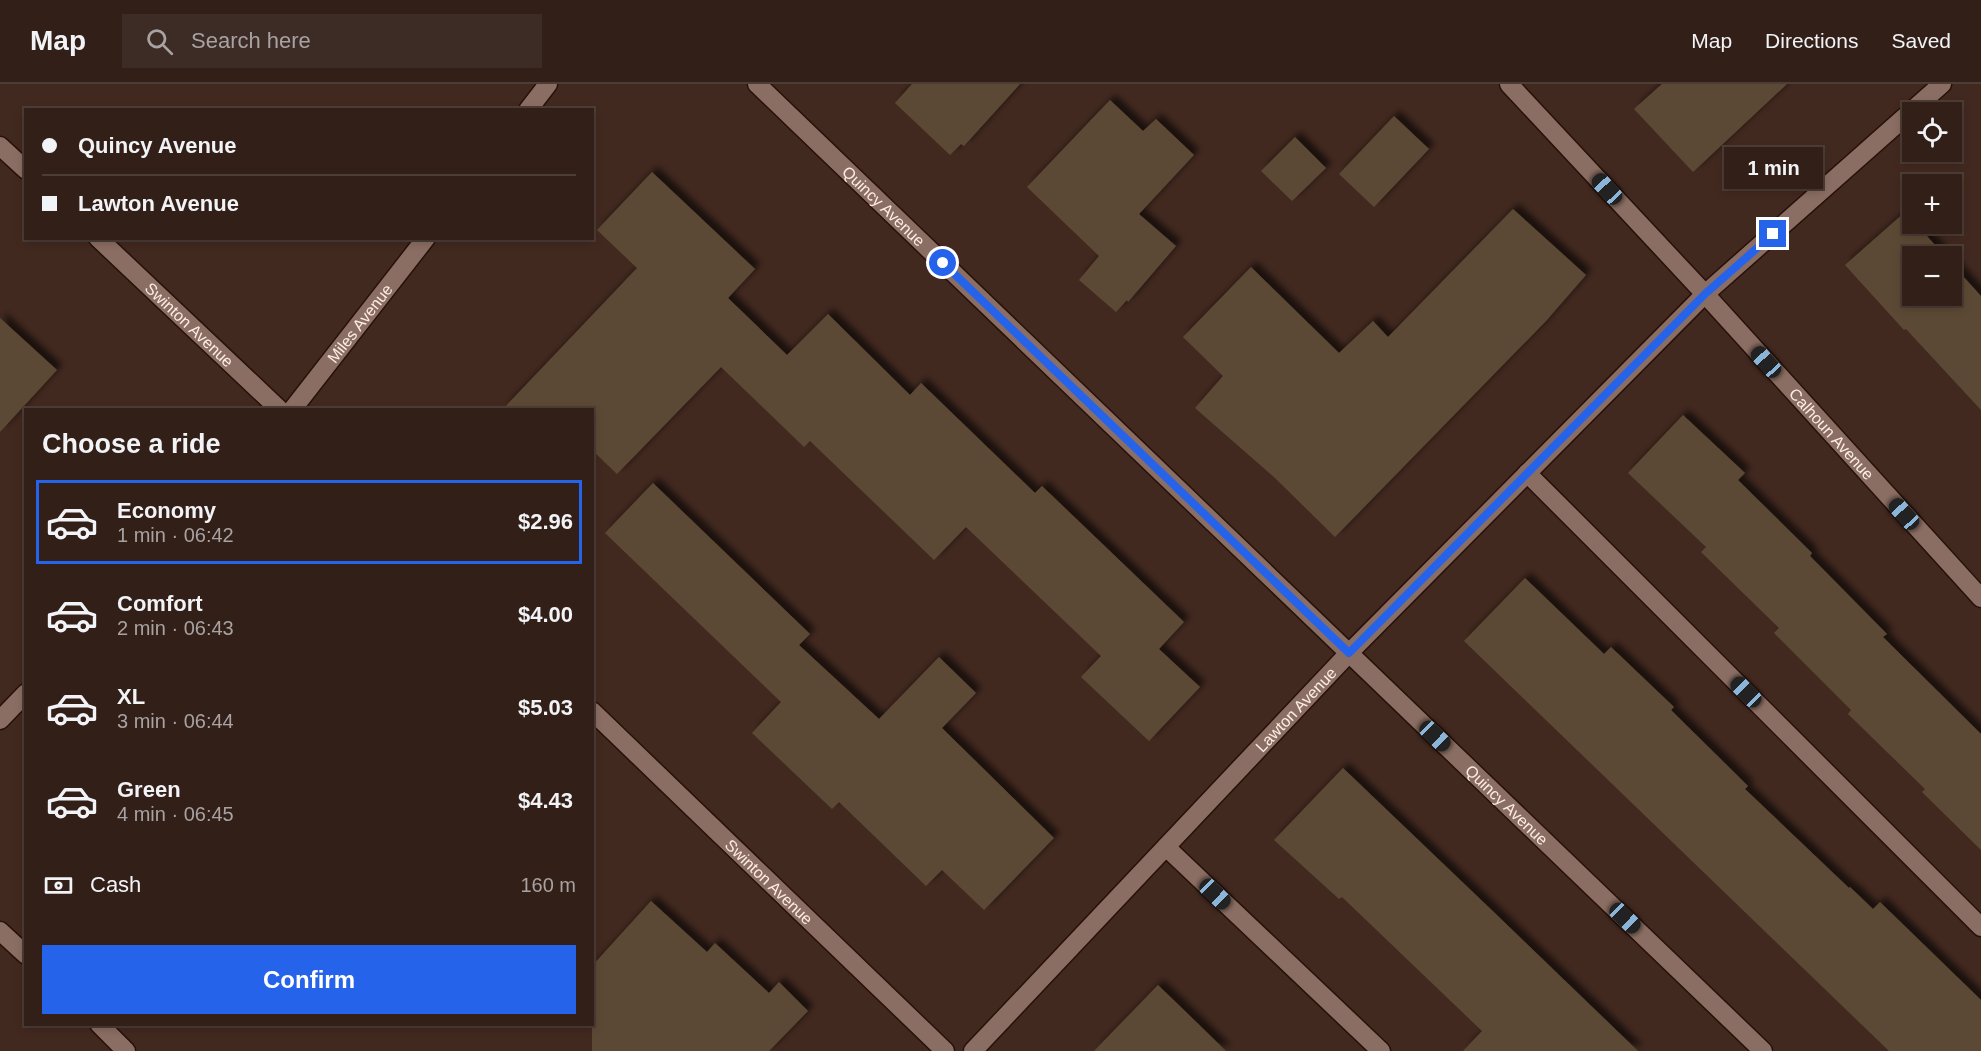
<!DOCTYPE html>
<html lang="en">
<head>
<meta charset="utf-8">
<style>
	:root { --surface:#321f18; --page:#3d2c25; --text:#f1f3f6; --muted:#a8a2a2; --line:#4d3d37; --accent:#2563eb }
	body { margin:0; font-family:Helvetica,sans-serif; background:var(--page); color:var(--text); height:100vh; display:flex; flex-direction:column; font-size:22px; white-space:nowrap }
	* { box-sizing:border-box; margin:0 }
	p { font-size:20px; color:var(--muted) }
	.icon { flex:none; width:33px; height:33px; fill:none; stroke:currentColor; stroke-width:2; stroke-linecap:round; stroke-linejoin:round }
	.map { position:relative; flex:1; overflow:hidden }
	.side { position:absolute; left:24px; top:324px; width:570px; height:618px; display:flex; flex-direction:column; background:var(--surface); border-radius:0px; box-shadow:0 3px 9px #0003,0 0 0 2px var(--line) }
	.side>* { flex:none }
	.banner { position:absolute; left:24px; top:24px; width:570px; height:132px; border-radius:0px; box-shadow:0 3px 9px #0003,0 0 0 2px var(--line); display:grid; align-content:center; height:132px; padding:0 18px; background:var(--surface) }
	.tools { position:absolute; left:1902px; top:18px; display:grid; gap:12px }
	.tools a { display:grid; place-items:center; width:60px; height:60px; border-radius:0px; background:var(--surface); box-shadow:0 3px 9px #0003,0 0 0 2px var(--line); font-size:30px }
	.end { position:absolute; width:27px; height:27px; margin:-14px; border:8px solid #2563eb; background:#fff; box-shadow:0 0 0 3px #fff }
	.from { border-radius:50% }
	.bubble { position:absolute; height:42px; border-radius:0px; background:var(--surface); box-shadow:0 3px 9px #0003,0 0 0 2px var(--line); font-size:20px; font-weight:800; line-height:42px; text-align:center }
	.car { position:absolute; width:18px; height:36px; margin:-18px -9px; border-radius:8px; box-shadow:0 0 4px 2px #0007; background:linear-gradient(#222 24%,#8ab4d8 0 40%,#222 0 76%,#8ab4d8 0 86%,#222 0) }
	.banner b { display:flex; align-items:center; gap:21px; height:57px; font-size:22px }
	.banner b+b { border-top:2px solid var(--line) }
	.banner i { width:15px; height:15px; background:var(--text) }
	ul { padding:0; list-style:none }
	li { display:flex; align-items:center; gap:18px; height:84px; margin:0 12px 9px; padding:0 6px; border:3px solid transparent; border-radius:0px }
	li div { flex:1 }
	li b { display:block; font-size:22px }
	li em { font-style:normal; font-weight:800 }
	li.current { border-color:var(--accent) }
	li>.icon { width:54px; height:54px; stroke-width:1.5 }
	h2 { padding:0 18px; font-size:27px; line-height:72px }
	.pay { display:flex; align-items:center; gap:15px; height:66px; padding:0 18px; font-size:22px }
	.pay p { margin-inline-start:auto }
	.primary-button { display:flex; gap:12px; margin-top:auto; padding:12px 18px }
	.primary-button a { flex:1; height:69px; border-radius:0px; background:var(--accent); color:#fff; font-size:24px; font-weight:800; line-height:69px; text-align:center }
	header { display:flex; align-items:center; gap:36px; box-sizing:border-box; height:84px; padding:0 30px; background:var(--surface); border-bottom:2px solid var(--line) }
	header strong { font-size:28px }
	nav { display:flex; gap:33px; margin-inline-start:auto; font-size:21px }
	.search { width:420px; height:54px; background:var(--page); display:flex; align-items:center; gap:15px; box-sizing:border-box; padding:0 21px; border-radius:0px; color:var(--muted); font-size:22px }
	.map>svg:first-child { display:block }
	.building { fill:#5c4935; filter:url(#shadow) }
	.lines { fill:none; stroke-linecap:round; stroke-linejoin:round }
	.lane-casing { stroke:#271109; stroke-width:21 }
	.street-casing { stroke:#271109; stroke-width:21 }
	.lane { stroke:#8b6e63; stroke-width:18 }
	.street { stroke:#8b6e63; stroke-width:18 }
	.route { stroke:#2563eb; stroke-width:8 }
	.labels { text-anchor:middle; stroke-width:4.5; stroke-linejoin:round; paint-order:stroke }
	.street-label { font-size:16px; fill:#fdece6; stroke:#201511 }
</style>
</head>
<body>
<header>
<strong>Map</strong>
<div class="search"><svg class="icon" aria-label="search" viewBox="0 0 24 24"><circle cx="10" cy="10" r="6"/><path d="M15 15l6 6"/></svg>Search here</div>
<nav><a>Map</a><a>Directions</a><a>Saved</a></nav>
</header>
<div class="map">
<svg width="1981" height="967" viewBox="0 0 1981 967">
	<defs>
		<filter id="shadow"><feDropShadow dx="5.5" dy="-5.5" stdDeviation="3" flood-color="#0009"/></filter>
	</defs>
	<rect width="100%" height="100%" fill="#422920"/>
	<g class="building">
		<path d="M 912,0 L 1020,0 L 964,62 L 961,60 L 950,71 L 895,19 Z"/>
		<path d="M 1662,0 L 1787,0 L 1693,88 L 1634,25 Z"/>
		<path d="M 1110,16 L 1143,47 L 1156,35 L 1194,71 L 1139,130 L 1176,162 L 1128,218 L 1127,216 L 1116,228 L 1079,196 L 1099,172 L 1027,103 Z"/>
		<path d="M 1394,32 L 1429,65 L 1374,123 L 1339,90 Z"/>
		<path d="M 1295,53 L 1326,84 L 1292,117 L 1261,87 Z"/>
		<path d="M 652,88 L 755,185 L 728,214 L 787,271 L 828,230 L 910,311 L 921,299 L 1035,409 L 1042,402 L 1184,538 L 1159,565 L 1200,603 L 1149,657 L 1081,593 L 1101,572 L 966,443 L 934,476 L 810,357 L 804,363 L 721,283 L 617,390 L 592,366 L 592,326 L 502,326 L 637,184 L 597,146 Z"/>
		<path d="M 1513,125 L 1586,191 L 1546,237 L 1335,453 L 1275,394 L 1195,324 L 1223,292 L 1183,253 L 1251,183 L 1339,269 L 1373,237 L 1388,253 Z"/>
		<path d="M 1905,128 L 1912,136 L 1912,140 L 1916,140 L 1945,172 L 1912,172 L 1912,212 L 1952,212 L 1952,180 L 1981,212 L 1981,326 L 1906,245 L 1904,246 L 1845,181 Z"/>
		<path d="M 0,234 L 57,286 L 0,348 Z"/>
		<path d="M 1683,331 L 1745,389 L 1738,396 L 1812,469 L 1810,472 L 1887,550 L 1883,553 L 1981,650 L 1981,766 L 1922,708 L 1925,705 L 1848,630 L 1851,626 L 1774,549 L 1779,544 L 1701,468 L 1706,463 L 1628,389 Z"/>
		<path d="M 653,399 L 810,550 L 799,561 L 879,635 L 939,573 L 976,609 L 942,644 L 1054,754 L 984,826 L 942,786 L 926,802 L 839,718 L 832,725 L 752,649 L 781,618 L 605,449 Z"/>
		<path d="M 1525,494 L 1604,570 L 1611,563 L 1674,623 L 1671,626 L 1748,702 L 1745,705 L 1849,804 L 1850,803 L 1873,825 L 1880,818 L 1981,916 L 1981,967 L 1889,967 L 1464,557 Z"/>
		<path d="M 1343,684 L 1500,834 L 1638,967 L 1463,967 L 1482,947 L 1342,813 L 1339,815 L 1274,756 Z"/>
		<path d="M 651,817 L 707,868 L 715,859 L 769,909 L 779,898 L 808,927 L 769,967 L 592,967 L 592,882 Z"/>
		<path d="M 1158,901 L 1185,927 L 1226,967 L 1094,967 Z"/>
	</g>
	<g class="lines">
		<defs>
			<g id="lane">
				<path d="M 1527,389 L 1981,843"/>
				<path d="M 1166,763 L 1381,967"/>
			</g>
			<g id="street">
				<path id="s1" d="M 757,0 L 1763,967"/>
				<path id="s2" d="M 1509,0 L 1705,210 L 1981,514"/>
				<path d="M 528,26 L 548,0"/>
				<path d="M 0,62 L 26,86"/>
				<path id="s3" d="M 98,154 L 280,326"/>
				<path id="s4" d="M 292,326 L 426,154"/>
				<path id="s5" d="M 592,627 L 945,967"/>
				<path d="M 0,636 L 26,609"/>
				<path d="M 0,847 L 26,871"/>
				<path d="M 99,940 L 126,967"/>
				<path id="s6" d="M 973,967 L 1349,569 L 1705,210 L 1942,0"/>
			</g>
		</defs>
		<use href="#lane" class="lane-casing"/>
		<use href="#street" class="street-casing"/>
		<use href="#lane" class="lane"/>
		<use href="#street" class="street"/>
	</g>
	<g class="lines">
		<path class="route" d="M 943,179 L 1349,569 L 1705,210 L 1773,150"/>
	</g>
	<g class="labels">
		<g class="street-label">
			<text dy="6" stroke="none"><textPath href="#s1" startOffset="176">Quincy Avenue</textPath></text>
			<text dy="6" stroke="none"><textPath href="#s3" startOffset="126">Swinton Avenue</textPath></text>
			<text dy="6" stroke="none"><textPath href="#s4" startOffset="110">Miles Avenue</textPath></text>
			<text dy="6" stroke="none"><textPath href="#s2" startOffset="476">Calhoun Avenue</textPath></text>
			<text dy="6" stroke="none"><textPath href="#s6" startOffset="470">Lawton Avenue</textPath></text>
			<text dy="6" stroke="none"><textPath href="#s1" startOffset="1040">Quincy Avenue</textPath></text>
			<text dy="6" stroke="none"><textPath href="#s5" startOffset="246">Swinton Avenue</textPath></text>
		</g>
	</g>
</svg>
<div class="tools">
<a><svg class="icon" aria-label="locate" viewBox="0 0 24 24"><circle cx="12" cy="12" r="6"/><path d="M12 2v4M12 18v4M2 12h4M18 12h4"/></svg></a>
<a>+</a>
<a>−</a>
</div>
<i class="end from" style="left:943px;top:179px"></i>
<i class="end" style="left:1773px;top:150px"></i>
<div class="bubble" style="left:1724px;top:63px;width:99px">1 min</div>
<i class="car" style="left:1607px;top:105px;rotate:317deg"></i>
<i class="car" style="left:1766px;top:278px;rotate:318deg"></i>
<i class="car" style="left:1904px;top:430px;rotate:318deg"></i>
<i class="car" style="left:1746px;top:608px;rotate:315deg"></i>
<i class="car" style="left:1435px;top:652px;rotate:134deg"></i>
<i class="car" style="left:1215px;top:810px;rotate:134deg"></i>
<i class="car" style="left:1625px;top:834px;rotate:134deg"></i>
<div class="banner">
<b><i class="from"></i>Quincy Avenue</b>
<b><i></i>Lawton Avenue</b>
</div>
<section class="side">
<h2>Choose a ride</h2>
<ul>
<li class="current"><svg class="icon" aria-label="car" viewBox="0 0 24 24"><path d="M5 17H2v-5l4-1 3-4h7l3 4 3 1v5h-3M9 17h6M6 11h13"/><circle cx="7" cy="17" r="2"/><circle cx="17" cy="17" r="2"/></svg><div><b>Economy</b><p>1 min · 06:42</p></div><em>$2.96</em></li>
<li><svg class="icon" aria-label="car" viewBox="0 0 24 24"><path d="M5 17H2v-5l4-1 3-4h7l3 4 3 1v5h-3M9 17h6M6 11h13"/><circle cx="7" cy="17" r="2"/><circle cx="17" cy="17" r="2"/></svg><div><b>Comfort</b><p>2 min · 06:43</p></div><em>$4.00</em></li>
<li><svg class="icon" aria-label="car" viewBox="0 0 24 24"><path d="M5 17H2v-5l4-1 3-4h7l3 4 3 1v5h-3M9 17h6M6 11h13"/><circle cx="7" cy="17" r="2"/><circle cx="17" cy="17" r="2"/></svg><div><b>XL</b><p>3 min · 06:44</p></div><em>$5.03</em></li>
<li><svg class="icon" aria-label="car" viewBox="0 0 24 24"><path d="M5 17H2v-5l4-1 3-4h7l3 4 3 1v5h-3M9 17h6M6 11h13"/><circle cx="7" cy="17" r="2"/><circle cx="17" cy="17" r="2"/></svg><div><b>Green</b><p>4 min · 06:45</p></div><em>$4.43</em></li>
</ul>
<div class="pay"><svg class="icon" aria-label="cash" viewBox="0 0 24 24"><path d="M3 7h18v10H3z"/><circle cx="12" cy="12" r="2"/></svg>Cash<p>160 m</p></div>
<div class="primary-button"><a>Confirm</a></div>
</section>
</div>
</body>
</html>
